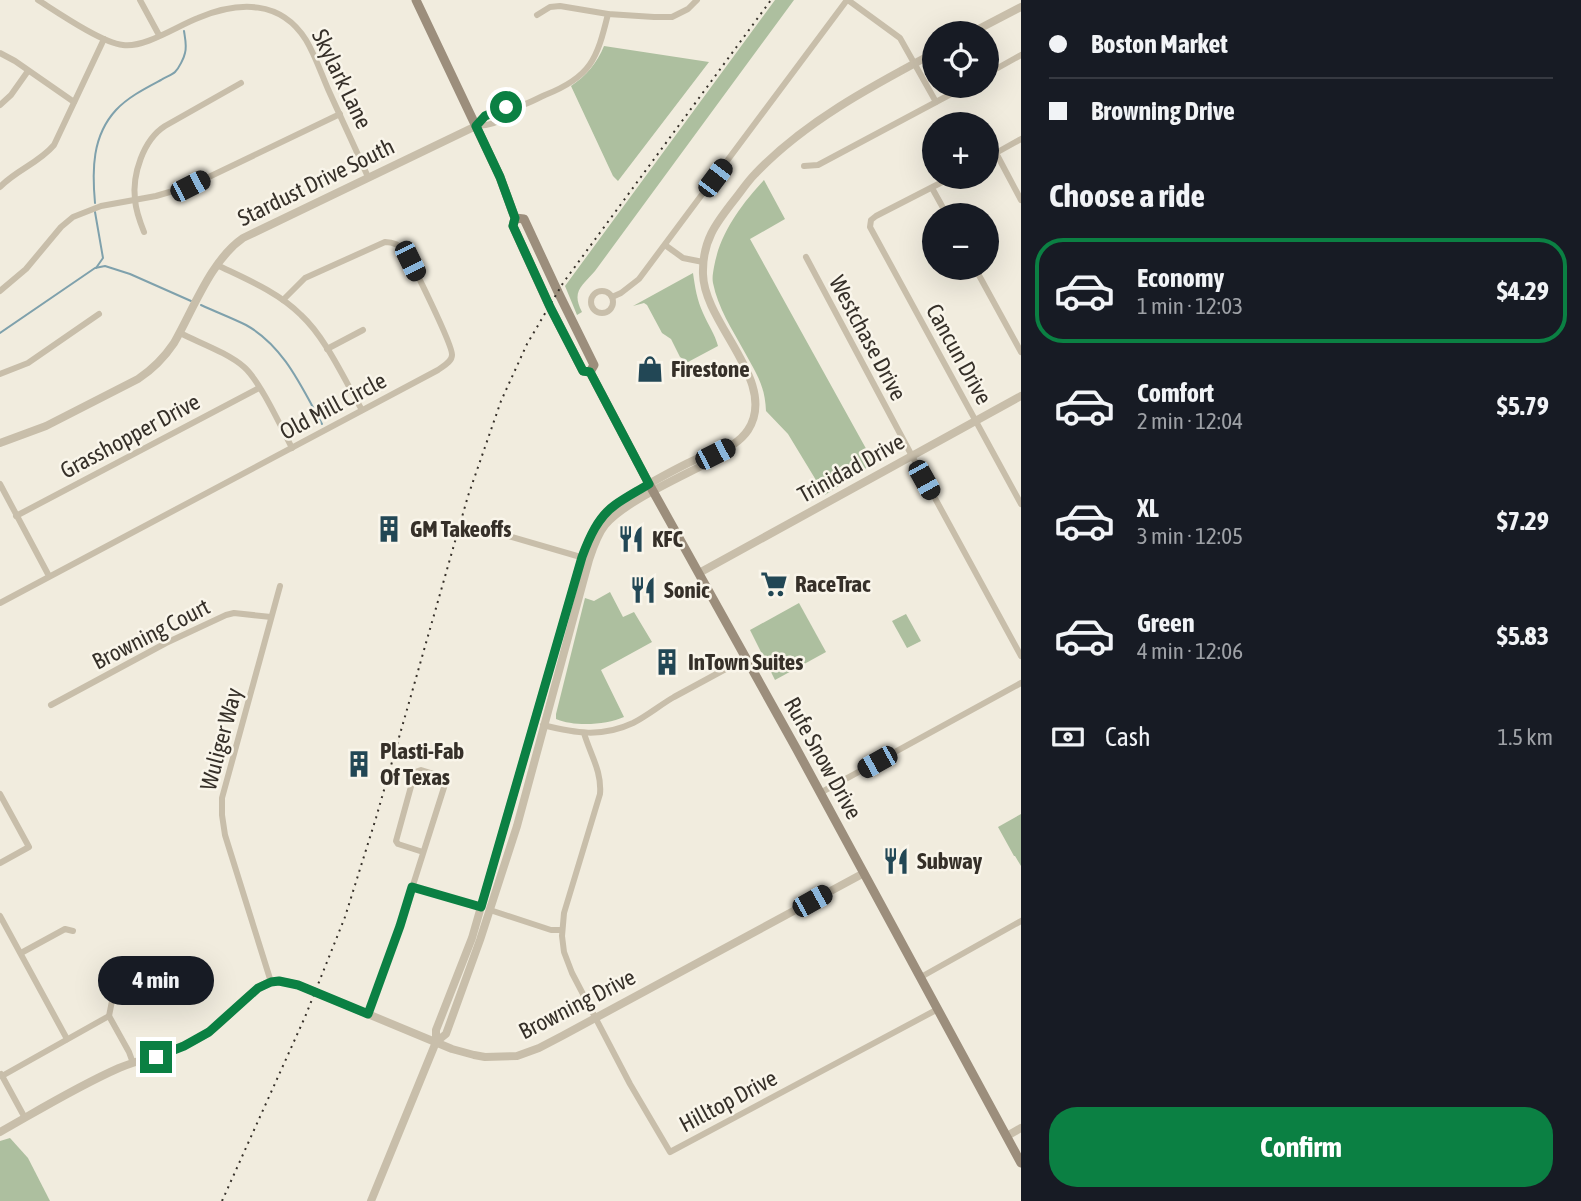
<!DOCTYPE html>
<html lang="en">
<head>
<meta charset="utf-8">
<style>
	:root { --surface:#171b24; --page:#242831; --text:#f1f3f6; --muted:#9ea1a6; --line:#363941; --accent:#0b8043 }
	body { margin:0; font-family:"Asap Condensed",sans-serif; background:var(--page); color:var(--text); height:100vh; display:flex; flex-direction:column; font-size:26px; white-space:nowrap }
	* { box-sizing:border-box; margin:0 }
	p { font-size:23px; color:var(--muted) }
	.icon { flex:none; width:38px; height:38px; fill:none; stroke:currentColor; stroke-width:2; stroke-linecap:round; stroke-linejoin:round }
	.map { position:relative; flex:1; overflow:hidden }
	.sheet { display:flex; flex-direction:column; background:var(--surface); width:560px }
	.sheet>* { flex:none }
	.banner { display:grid; align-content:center; height:154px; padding:0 28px; background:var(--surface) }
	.fabs { position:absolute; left:922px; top:21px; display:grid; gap:14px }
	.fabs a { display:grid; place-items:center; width:77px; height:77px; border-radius:50%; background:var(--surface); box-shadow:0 7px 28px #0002; font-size:35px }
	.end { position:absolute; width:32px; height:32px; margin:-16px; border:9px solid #0b8043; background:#fff; box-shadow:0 0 0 4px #fff }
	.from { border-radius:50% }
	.bubble { position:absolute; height:49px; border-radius:24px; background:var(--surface); box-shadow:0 7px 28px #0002; font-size:23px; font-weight:700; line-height:49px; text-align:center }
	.car { position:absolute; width:21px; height:42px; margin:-21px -10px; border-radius:9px; box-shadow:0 0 5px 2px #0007; background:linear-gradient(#222 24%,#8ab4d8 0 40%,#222 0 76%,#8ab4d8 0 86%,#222 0) }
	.banner b { display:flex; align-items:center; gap:24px; height:66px; font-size:26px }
	.banner b+b { border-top:2px solid var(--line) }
	.banner i { width:18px; height:18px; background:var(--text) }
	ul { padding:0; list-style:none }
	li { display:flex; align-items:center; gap:21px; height:105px; margin:0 14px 10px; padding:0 14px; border:4px solid transparent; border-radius:28px }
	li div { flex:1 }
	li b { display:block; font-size:26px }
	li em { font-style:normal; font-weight:700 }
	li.selected { border-color:var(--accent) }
	li>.icon { width:63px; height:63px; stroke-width:1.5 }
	h2 { padding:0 28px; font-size:32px; line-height:84px }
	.pay { display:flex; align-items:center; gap:18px; height:77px; padding:0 28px; font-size:26px }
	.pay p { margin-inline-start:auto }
	.action { display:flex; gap:14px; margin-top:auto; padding:14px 28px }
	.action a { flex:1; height:80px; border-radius:28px; background:var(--accent); color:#fff; font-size:28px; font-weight:700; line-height:80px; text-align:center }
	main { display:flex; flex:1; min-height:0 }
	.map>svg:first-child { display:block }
	.green { fill:#adbf9f }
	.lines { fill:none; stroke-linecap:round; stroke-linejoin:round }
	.stream { stroke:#7fa1ac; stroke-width:2 }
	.minor { stroke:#c8beaa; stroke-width:6 }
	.tertiary { stroke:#c8beaa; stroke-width:8 }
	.secondary { stroke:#9c8e7c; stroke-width:9 }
	.rail { stroke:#363029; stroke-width:2; stroke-dasharray:2 5; stroke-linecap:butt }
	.route { stroke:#0b8043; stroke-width:9 }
	.labels { text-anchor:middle; stroke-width:5; stroke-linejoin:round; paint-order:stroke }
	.street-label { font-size:23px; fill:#363029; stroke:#f9f5ea }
	.poi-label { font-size:23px; font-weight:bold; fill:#363029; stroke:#f9f5ea; text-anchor:start }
</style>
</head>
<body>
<main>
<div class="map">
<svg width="1021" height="1201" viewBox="0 0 1021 1201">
	<rect width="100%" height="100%" fill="#f1ecde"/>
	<g class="green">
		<path d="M 775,0 L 794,0 L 595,271 C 582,286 571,291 582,312 L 577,315 L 565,286 Z"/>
		<path d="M 604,46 L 709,62 L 618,181 L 613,176 L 571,86 C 586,76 597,63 604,46 Z"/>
		<path d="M 764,180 L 785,219 L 750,239 L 874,463 L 825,495 L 788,434 L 766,411 C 765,385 756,373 744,351 C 732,329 718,308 713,283 C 712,278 713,273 714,267 C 720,233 741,205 764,180 Z"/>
		<path d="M 693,273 C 695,287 697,300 703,313 C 708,325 715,334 718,346 L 688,362 L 680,357 L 671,339 L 662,333 L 647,305 L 644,303 L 633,306 Z"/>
		<path d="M 610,592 L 623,617 L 634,612 L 652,642 L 601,670 L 624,717 C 606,725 575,727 556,719 L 556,714 L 585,598 L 594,601 Z"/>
		<path d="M 799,603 L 826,652 L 775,680 L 750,630 Z"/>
		<path d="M 906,614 L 921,641 L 907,648 L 892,621 Z"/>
		<path d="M 1021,814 L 1021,866 L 1015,856 L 1014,856 L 998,827 Z"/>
		<path d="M 10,1138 L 28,1158 L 50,1201 L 0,1201 L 0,1141 Z"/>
	</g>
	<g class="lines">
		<g class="stream">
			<path d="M 95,203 C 92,170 92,136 116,110 C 128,97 146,88 161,80 C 165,77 172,75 175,72 C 179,68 184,58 185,53 C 187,46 185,38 184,31"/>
			<path d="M 95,212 L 103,258 L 96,268"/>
			<path d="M 201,305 C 216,312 232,318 246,325 C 284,346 302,388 322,424"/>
			<path d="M 0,333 L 95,268 L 105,266 L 130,274 L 191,301"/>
		</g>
		<g class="minor">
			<path d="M 38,0 C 57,12 102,43 123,45 C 145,48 177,26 198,18 C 239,1 281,0 306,40 C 315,55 321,73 328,89 C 341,118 355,147 368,177"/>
			<path d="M 140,0 L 159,35"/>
			<path d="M 848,0 L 900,38 L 936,102"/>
			<path d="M 537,15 L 550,7 L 560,6 L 608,14 L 654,17 L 672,17 L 688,9 L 697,0"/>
			<path d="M 0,53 L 15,61 L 74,102"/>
			<path d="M 987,74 L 1021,55"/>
			<path d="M 0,105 L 11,95 L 28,71"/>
			<path d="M 476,126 C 484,116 495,109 508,106 C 511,106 516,106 519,106 C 528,104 536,99 545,95 C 591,77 597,59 608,14"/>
			<path d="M 476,126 C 493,126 508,118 519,106"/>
			<path d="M 996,153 L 1021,200"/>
			<path d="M 987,158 L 1021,139"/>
			<path d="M 804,166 L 818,165 L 966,86"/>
			<path d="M 952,177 L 876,216 L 871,220 L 870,227 L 1021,504"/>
			<path d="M 0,187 C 16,170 39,163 54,145 L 104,39"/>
			<path d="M 932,188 L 947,215"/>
			<path d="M 144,232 C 140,222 136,211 135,200 C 132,175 143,140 165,126 L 241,83"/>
			<path d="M 665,245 L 683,258 L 703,262"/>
			<path d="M 806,257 L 912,456 L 1021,656"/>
			<path d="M 217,265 C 246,279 278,292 301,315 C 326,338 345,381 362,410"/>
			<path d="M 975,268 L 1021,352"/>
			<circle cx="602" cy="302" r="11"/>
			<path d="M 0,291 L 26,269 L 61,227 L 73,217 L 101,206 L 156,196 L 190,186 L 340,114"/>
			<path d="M 612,297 L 621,293 L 639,279 L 847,0"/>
			<path d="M 180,333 C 200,343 228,353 244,367 C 260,381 281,427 292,448"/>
			<path d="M 327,349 L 363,330"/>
			<path d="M 0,374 L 28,363 L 99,314"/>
			<path d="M 0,484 L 49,576"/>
			<path d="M 16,516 L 259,388"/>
			<path d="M 486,535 L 502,534 L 584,558"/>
			<path d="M 0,603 L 438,370 C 443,366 452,362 452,355 C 453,346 411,260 404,251 C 399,244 393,242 385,242 L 305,278 L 283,300"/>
			<path d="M 51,705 L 166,643 L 226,615 L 234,613 L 271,617"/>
			<path d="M 543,725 C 575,733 601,738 633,723 C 647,716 660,705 674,697 C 698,684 722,671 746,658"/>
			<path d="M 584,733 C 590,754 602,771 600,794 L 564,913 L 562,936 L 564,952 L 572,973 L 630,1084 L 670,1152 L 938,1009"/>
			<path d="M 820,793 L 1021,683"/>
			<path d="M 0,794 L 29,847 L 0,863"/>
			<path d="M 412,887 L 481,907"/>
			<path d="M 490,910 L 551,930 L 562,930"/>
			<path d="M 0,916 L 67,1039"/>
			<path d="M 21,953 L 65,929 L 73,931"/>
			<path d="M 921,977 L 1021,921"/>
			<path d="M 271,982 L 225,835 L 222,815 L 222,798 L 280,586"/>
			<path d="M 368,1014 L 400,926 L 447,778 L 421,770 L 415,772 L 396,841 L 398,844 L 423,852"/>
			<path d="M 109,1016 L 129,1052 L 133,1063"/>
			<path d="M 109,1016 L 112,1001"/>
			<path d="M 1,1074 L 25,1118"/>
			<path d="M 2,1076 L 109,1016"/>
		</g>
		<g class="tertiary">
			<path d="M 971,33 L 1021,7"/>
			<path d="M 0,443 L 46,426 L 138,379 C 153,369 164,358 174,343 C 193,310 211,260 243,238 L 476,126"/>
			<path d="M 699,573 L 1021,396"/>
			<path d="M 436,1042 L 446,1034 L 480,940 L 517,826 L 589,560 C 593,548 597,535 605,525 C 624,502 681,477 709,462 L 715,454"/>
			<path d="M 0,1132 C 39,1110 78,1086 119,1068 C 149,1056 181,1051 209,1032 C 227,1020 252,986 272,982 C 281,980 289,983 298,985 L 452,1049 L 474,1055 L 485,1057 L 517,1056 L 539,1048 L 562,1036 L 864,873"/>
			<path d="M 1007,1136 L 1021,1128"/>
			<path d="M 371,1201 L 436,1042 L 436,1030 L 472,938 L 582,557 C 588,541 595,524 607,511 C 615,504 625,499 633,493 C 654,481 676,468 699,458 C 704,456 709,455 714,454 C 726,450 741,441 748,430 C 779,382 704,324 703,274 C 702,241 716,223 735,199 C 742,190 748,181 755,174 C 804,122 872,86 934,53"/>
		</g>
		<g class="secondary">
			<path d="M 416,0 L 500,177 L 515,218 L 513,226 L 549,305 L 583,371 L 590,372 L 649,484 L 796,748 L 1021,1163"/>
			<path d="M 515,218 L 524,219 L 558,292 L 594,365 L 590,372"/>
		</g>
		<path class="rail" d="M 222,1201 L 305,1017 L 345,917 L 376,818 L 468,496 L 501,401 L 527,344 L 563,283 L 771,0"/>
	</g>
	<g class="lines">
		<path class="route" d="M 156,1057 L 184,1046 L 209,1032 L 258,988 L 271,982 L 279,981 L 298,985 L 368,1014 L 400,926 L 412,887 L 481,907 L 582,557 C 589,538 598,517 615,505 C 626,497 638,491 649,484 L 590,372 L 583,371 L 551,309 L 513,226 L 515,218 L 500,177 L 476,126 L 485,116 L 506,107"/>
	</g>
	<defs>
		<symbol id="shop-bare" viewBox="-9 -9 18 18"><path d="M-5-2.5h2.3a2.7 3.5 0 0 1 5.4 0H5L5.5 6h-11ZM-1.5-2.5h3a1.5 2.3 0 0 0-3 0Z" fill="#224755" stroke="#f9f5ea" stroke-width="2.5" paint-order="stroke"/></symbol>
		<symbol id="building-bare" viewBox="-9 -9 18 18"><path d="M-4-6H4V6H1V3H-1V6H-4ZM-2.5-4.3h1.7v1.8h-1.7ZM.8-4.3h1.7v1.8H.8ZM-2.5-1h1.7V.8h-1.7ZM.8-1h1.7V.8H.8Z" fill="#224755" stroke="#f9f5ea" stroke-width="2.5" paint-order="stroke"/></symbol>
		<symbol id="restaurant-bare" viewBox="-9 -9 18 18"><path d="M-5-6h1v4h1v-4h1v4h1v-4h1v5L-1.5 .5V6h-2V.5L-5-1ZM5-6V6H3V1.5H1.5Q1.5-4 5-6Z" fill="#224755" stroke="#f9f5ea" stroke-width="2.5" paint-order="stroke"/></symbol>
		<symbol id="supermarket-bare" viewBox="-9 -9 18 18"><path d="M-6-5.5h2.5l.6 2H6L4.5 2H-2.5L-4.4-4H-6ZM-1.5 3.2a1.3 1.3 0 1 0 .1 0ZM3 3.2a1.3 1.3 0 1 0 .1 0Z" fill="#224755" stroke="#f9f5ea" stroke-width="2.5" paint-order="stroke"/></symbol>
	</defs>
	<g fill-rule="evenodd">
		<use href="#shop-bare" x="631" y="350" width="38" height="38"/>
		<use href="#building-bare" x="370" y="510" width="38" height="38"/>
		<use href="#restaurant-bare" x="612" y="520" width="38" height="38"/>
		<use href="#supermarket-bare" x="755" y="565" width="38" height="38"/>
		<use href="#restaurant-bare" x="624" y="571" width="38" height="38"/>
		<use href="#building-bare" x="648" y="643" width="38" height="38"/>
		<use href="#building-bare" x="340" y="745" width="38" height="38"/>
		<use href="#restaurant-bare" x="877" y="842" width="38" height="38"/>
	</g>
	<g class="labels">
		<g class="street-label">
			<text transform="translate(342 79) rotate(64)" y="8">Skylark Lane</text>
			<text transform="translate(316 182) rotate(-26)" y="8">Stardust Drive South</text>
			<text transform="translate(868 338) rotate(62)" y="8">Westchase Drive</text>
			<text transform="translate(959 354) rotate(61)" y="8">Cancun Drive</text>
			<text transform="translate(333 406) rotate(-28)" y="8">Old Mill Circle</text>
			<text transform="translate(130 436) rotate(-28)" y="8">Grasshopper Drive</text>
			<text transform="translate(851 468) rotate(-29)" y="8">Trinidad Drive</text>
			<text transform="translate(151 634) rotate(-27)" y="8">Browning Court</text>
			<text transform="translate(221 739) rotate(-75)" y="8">Wuliger Way</text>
			<text transform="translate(823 758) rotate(61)" y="8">Rufe Snow Drive</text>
			<text transform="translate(577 1004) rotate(-27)" y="8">Browning Drive</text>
			<text transform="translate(728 1101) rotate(-28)" y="8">Hilltop Drive</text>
		</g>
		<g class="poi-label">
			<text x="671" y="377">Firestone</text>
			<text x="410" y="537">GM Takeoffs</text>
			<text x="652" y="547">KFC</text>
			<text x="795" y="592">RaceTrac</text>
			<text x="664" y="598">Sonic</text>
			<text x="688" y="670">InTown Suites</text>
			<text x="380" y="759">Plasti-Fab<tspan x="380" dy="26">Of Texas</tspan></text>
			<text x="917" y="869">Subway</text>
		</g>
	</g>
</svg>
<div class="fabs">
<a><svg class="icon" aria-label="locate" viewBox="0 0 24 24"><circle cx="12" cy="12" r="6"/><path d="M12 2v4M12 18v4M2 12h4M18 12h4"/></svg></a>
<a>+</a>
<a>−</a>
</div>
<i class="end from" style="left:506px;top:107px"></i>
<i class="end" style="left:156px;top:1057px"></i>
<div class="bubble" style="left:98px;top:956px;width:116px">4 min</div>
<i class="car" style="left:715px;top:178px;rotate:37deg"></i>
<i class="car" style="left:190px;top:186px;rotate:63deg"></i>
<i class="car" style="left:410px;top:261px;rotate:154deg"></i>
<i class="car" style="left:715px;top:454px;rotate:63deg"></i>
<i class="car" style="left:924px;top:480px;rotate:151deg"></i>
<i class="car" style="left:877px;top:762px;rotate:241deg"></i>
<i class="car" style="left:812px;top:901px;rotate:61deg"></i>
</div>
<section class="sheet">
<div class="banner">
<b><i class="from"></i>Boston Market</b>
<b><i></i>Browning Drive</b>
</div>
<h2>Choose a ride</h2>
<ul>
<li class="selected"><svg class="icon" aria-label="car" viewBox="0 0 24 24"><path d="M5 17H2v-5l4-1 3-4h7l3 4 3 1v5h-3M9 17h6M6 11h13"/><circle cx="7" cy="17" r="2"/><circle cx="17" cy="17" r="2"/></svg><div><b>Economy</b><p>1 min · 12:03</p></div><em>$4.29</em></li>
<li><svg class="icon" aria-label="car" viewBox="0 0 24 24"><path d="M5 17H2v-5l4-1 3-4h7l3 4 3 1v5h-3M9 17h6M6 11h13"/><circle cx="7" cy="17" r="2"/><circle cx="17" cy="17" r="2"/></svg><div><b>Comfort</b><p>2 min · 12:04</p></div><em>$5.79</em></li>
<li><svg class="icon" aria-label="car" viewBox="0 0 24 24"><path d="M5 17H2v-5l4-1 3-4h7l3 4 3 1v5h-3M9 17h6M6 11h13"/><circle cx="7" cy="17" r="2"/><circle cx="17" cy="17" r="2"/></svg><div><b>XL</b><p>3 min · 12:05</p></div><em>$7.29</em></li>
<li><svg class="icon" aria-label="car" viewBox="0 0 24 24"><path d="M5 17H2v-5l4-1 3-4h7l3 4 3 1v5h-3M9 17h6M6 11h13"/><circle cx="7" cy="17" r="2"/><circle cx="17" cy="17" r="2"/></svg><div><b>Green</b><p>4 min · 12:06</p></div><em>$5.83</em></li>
</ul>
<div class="pay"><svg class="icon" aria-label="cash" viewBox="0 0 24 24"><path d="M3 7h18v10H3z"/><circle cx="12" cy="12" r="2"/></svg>Cash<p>1.5 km</p></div>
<div class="action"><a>Confirm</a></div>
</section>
</main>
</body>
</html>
